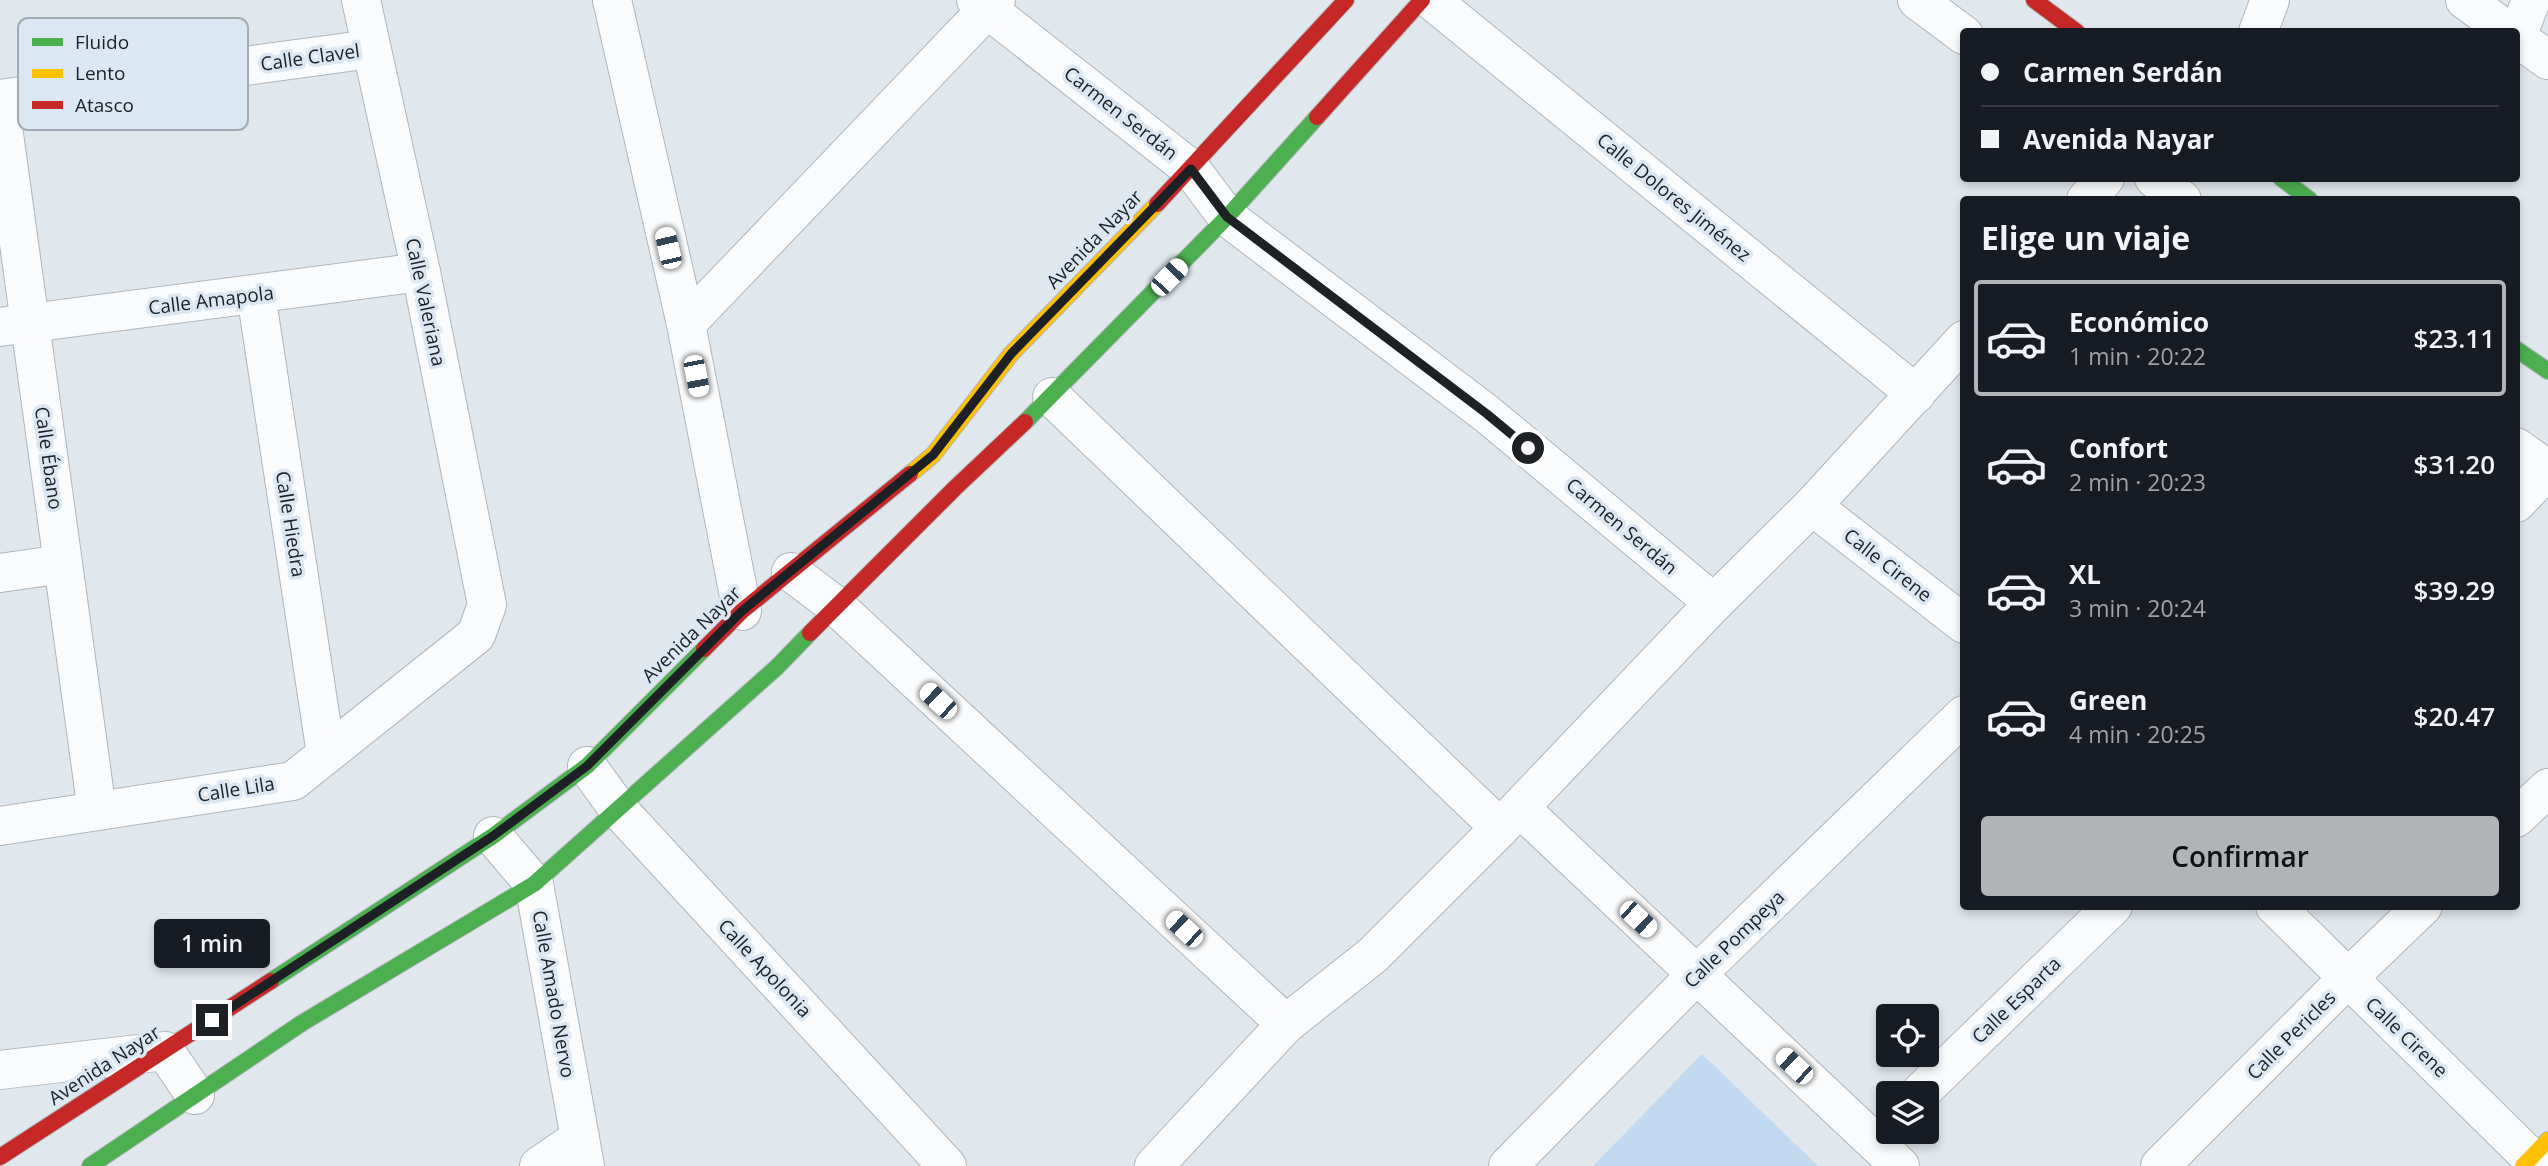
<!DOCTYPE html>
<html lang="es">
<head>
<meta charset="utf-8">
<style>
	:root { --surface:#171b24; --page:#20242c; --text:#f1f3f6; --muted:#9ea1a6; --line:#363941; --accent:#b0b4b7 }
	body { margin:0; font-family:"Open Sans",sans-serif; background:var(--page); color:var(--text); height:100vh; display:flex; flex-direction:column; font-size:26px; white-space:nowrap }
	* { box-sizing:border-box; margin:0 }
	p { font-size:23px; color:var(--muted) }
	.icon { flex:none; width:38px; height:38px; fill:none; stroke:currentColor; stroke-width:2; stroke-linecap:round; stroke-linejoin:round }
	.map { position:relative; flex:1; overflow:hidden }
	.sheet { position:absolute; left:1960px; top:196px; width:560px; height:714px; display:flex; flex-direction:column; background:var(--surface); border-radius:7px; box-shadow:0 4px 10px #0003 }
	.sheet>* { flex:none }
	.banner { position:absolute; left:1960px; top:28px; width:560px; height:154px; border-radius:7px; box-shadow:0 4px 10px #0003; display:grid; align-content:center; height:154px; padding:0 21px; background:var(--surface) }
	.tools { position:absolute; left:1876px; top:1004px; display:grid; gap:14px }
	.tools a { display:grid; place-items:center; width:63px; height:63px; border-radius:7px; background:var(--surface); box-shadow:0 4px 10px #0003; font-size:35px }
	.end { position:absolute; width:32px; height:32px; margin:-16px; border:9px solid #1d2125; background:#fff; box-shadow:0 0 0 4px #fff }
	.from { border-radius:50% }
	.bubble { position:absolute; height:49px; border-radius:7px; background:var(--surface); box-shadow:0 4px 10px #0003; font-size:23px; font-weight:600; line-height:49px; text-align:center }
	.car { position:absolute; width:21px; height:42px; margin:-21px -10px; border-radius:9px; box-shadow:0 0 5px 2px #0007; background:linear-gradient(#fff 24%,#345 0 40%,#fff 0 76%,#345 0 86%,#fff 0) }
	.banner b { display:flex; align-items:center; gap:24px; height:66px; font-size:26px }
	.banner b+b { border-top:2px solid var(--line) }
	.banner i { width:18px; height:18px; background:var(--text) }
	ul { padding:0; list-style:none }
	li { display:flex; align-items:center; gap:21px; height:116px; margin:0 14px 10px; padding:0 7px; border:4px solid transparent; border-radius:7px }
	li div { flex:1 }
	li b { display:block; font-size:26px }
	li em { font-style:normal; font-weight:600 }
	li.current { border-color:var(--accent) }
	li>.icon { width:63px; height:63px; stroke-width:1.5 }
	h2 { padding:0 21px; font-size:32px; line-height:84px }
	.cta { display:flex; gap:14px; margin-top:auto; padding:14px 21px }
	.cta a { flex:1; height:80px; border-radius:7px; background:var(--accent); color:#111; font-size:28px; font-weight:600; line-height:80px; text-align:center }
	.map>svg:first-child { display:block }
	.green { fill:#c1daf0 }
	.lines { fill:none; stroke-linecap:round; stroke-linejoin:round }
	.street-casing { stroke:#b0b6ba; stroke-width:40 }
	.fast-casing { stroke:#b0b6ba; stroke-width:18 }
	.slow-casing { stroke:#b0b6ba; stroke-width:18 }
	.jam-casing { stroke:#b0b6ba; stroke-width:18 }
	.street { stroke:#fafbfc; stroke-width:38 }
	.fast { stroke:#4caf50; stroke-width:16 }
	.slow { stroke:#ffc107; stroke-width:16 }
	.jam { stroke:#c62828; stroke-width:16 }
	.route { stroke:#1d2125; stroke-width:9 }
	.labels { text-anchor:middle; stroke-width:7; stroke-linejoin:round; paint-order:stroke }
	.street-label { font-size:19px; fill:#1d2125; stroke:#dbe7f2 }
	.key { fill:#dbe7f2; stroke:#a2acb4; stroke-width:2 }
	.key-label { font-size:19px; fill:#1d2125 }
</style>
</head>
<body>
<div class="map">
<svg width="2548" height="1166" viewBox="0 0 2548 1166">
	<rect width="100%" height="100%" fill="#e0e7ed"/>
	<path class="green" d="M 1702,1054 L 1818,1166 L 1593,1166 Z"/>
	<g class="lines">
		<defs>
			<g id="street">
				<path d="M 612,0 L 686,324 L 742,611"/>
				<path d="M 976,0 L 1191,169 L 1227,217 L 1487,414 L 1714,603"/>
				<path d="M 1431,0 L 1916,394"/>
				<path d="M 1917,0 L 1964,35"/>
				<path d="M 2465,0 L 2509,32"/>
				<path d="M 2258,32 L 2270,0"/>
				<path d="M 2516,37 L 2548,60"/>
				<path d="M 2517,37 L 2531,0"/>
				<path d="M 0,99 L 371,49"/>
				<path d="M 0,105 L 97,811"/>
				<path d="M 2154,178 L 2182,200"/>
				<path d="M 2086,200 L 2105,178"/>
				<path d="M 256,294 L 326,754"/>
				<path d="M 686,324 L 996,0"/>
				<path d="M 0,327 L 421,272"/>
				<path d="M 1052,397 L 1500,828"/>
				<path d="M 2516,447 L 2548,470"/>
				<path d="M 2516,503 L 2548,470"/>
				<path d="M 1812,506 L 1964,624"/>
				<path d="M 791,572 L 836,606 L 1286,1024"/>
				<path d="M 0,573 L 63,564"/>
				<path d="M 587,766 L 619,810 L 947,1166"/>
				<path d="M 1520,808 L 1900,1166"/>
				<path d="M 2516,818 L 2548,788"/>
				<path d="M 0,826 L 293,781 L 476,635 L 487,605 L 421,272 L 361,0"/>
				<path d="M 493,836 L 534,884 L 585,1166"/>
				<path d="M 2275,906 L 2539,1166"/>
				<path d="M 0,1070 L 165,1051 L 195,1095"/>
				<path d="M 1919,1094 L 2113,906"/>
				<path d="M 539,1166 L 580,1138"/>
				<path d="M 1154,1166 L 1286,1024 L 1373,955 L 1500,828 L 1714,603 L 1812,506 L 1964,340"/>
				<path d="M 1508,1166 L 1697,974 L 1964,715"/>
				<path d="M 2160,1166 L 2347,979 L 2423,906"/>
			</g>
			<g id="fast">
				<path d="M 2281,178 L 2310,200"/>
				<path d="M 2516,349 L 2548,371"/>
				<path d="M 1025,422 L 1227,217 L 1317,117"/>
				<path d="M 271,981 L 493,836 L 587,766 L 704,649"/>
				<path d="M 90,1166 L 302,1023 L 534,884 L 777,667 L 810,633"/>
			</g>
			<g id="slow">
				<path d="M 910,474 L 933,455 L 1011,354 L 1157,204"/>
				<path d="M 2523,1166 L 2548,1140"/>
			</g>
			<g id="jam">
				<path d="M 2034,0 L 2077,32"/>
				<path d="M 1317,117 L 1422,0"/>
				<path d="M 1157,204 L 1346,0"/>
				<path d="M 810,633 L 955,488 L 1025,422"/>
				<path d="M 704,649 L 742,611 L 910,474"/>
				<path d="M 0,1157 L 271,981"/>
			</g>
		</defs>
		<use href="#street" class="street-casing"/>
		<use href="#fast" class="fast-casing"/>
		<use href="#slow" class="slow-casing"/>
		<use href="#jam" class="jam-casing"/>
		<use href="#street" class="street"/>
		<use href="#fast" class="fast"/>
		<use href="#slow" class="slow"/>
		<use href="#jam" class="jam"/>
	</g>
	<g class="lines">
		<path class="route" d="M 212,1020 L 493,836 L 587,766 L 742,611 L 933,455 L 1011,354 L 1191,169 L 1227,217 L 1487,414 L 1528,448"/>
	</g>
	<g class="labels">
		<g class="street-label">
			<text transform="translate(310 57) rotate(-8)" y="7">Calle Clavel</text>
			<text transform="translate(1121 113) rotate(38)" y="7">Carmen Serdán</text>
			<text transform="translate(1674 197) rotate(39)" y="7">Calle Dolores Jiménez</text>
			<text transform="translate(1094 239) rotate(-46)" y="7">Avenida Nayar</text>
			<text transform="translate(211 300) rotate(-7)" y="7">Calle Amapola</text>
			<text transform="translate(426 302) rotate(78)" y="7">Calle Valeriana</text>
			<text transform="translate(49 458) rotate(82)" y="7">Calle Ébano</text>
			<text transform="translate(291 524) rotate(81)" y="7">Calle Hiedra</text>
			<text transform="translate(1622 526) rotate(40)" y="7">Carmen Serdán</text>
			<text transform="translate(1888 565) rotate(38)" y="7">Calle Cirene</text>
			<text transform="translate(691 634) rotate(-44)" y="7">Avenida Nayar</text>
			<text transform="translate(236 789) rotate(-9)" y="7">Calle Lila</text>
			<text transform="translate(1734 939) rotate(-44)" y="7">Calle Pompeya</text>
			<text transform="translate(765 968) rotate(47)" y="7">Calle Apolonia</text>
			<text transform="translate(554 994) rotate(80)" y="7">Calle Amado Nervo</text>
			<text transform="translate(2016 1000) rotate(-44)" y="7">Calle Esparta</text>
			<text transform="translate(2291 1035) rotate(-45)" y="7">Calle Pericles</text>
			<text transform="translate(2407 1037) rotate(44)" y="7">Calle Cirene</text>
			<text transform="translate(104 1065) rotate(-33)" y="7">Avenida Nayar</text>
		</g>
	</g>
	<rect x="18" y="18" width="230" height="112" rx="10" class="key"/>
	<rect x="32" y="38" width="31" height="8" fill="#4caf50"/>
	<rect x="32" y="69" width="31" height="9" fill="#ffc107"/>
	<rect x="32" y="101" width="31" height="8" fill="#c62828"/>
	<g class="key-label">
		<text x="75" y="49">Fluido</text>
		<text x="75" y="80">Lento</text>
		<text x="75" y="112">Atasco</text>
	</g>
</svg>
<div class="tools">
<a><svg class="icon" aria-label="locate" viewBox="0 0 24 24"><circle cx="12" cy="12" r="6"/><path d="M12 2v4M12 18v4M2 12h4M18 12h4"/></svg></a>
<a><svg class="icon" aria-label="layers" viewBox="0 0 24 24"><path d="M12 4l9 5-9 5-9-5zM3 14l9 5 9-5"/></svg></a>
</div>
<i class="end from" style="left:1528px;top:448px"></i>
<i class="end" style="left:212px;top:1020px"></i>
<div class="bubble" style="left:154px;top:919px;width:116px">1 min</div>
<i class="car" style="left:668px;top:248px;rotate:347deg"></i>
<i class="car" style="left:1169px;top:277px;rotate:44deg"></i>
<i class="car" style="left:696px;top:376px;rotate:169deg"></i>
<i class="car" style="left:938px;top:701px;rotate:313deg"></i>
<i class="car" style="left:1638px;top:919px;rotate:133deg"></i>
<i class="car" style="left:1184px;top:929px;rotate:313deg"></i>
<i class="car" style="left:1794px;top:1066px;rotate:313deg"></i>
<div class="banner">
<b><i class="from"></i>Carmen Serdán</b>
<b><i></i>Avenida Nayar</b>
</div>
<section class="sheet">
<h2>Elige un viaje</h2>
<ul>
<li class="current"><svg class="icon" aria-label="car" viewBox="0 0 24 24"><path d="M5 17H2v-5l4-1 3-4h7l3 4 3 1v5h-3M9 17h6M6 11h13"/><circle cx="7" cy="17" r="2"/><circle cx="17" cy="17" r="2"/></svg><div><b>Económico</b><p>1 min · 20:22</p></div><em>$23.11</em></li>
<li><svg class="icon" aria-label="car" viewBox="0 0 24 24"><path d="M5 17H2v-5l4-1 3-4h7l3 4 3 1v5h-3M9 17h6M6 11h13"/><circle cx="7" cy="17" r="2"/><circle cx="17" cy="17" r="2"/></svg><div><b>Confort</b><p>2 min · 20:23</p></div><em>$31.20</em></li>
<li><svg class="icon" aria-label="car" viewBox="0 0 24 24"><path d="M5 17H2v-5l4-1 3-4h7l3 4 3 1v5h-3M9 17h6M6 11h13"/><circle cx="7" cy="17" r="2"/><circle cx="17" cy="17" r="2"/></svg><div><b>XL</b><p>3 min · 20:24</p></div><em>$39.29</em></li>
<li><svg class="icon" aria-label="car" viewBox="0 0 24 24"><path d="M5 17H2v-5l4-1 3-4h7l3 4 3 1v5h-3M9 17h6M6 11h13"/><circle cx="7" cy="17" r="2"/><circle cx="17" cy="17" r="2"/></svg><div><b>Green</b><p>4 min · 20:25</p></div><em>$20.47</em></li>
</ul>
<div class="cta"><a>Confirmar</a></div>
</section>
</div>
</body>
</html>
